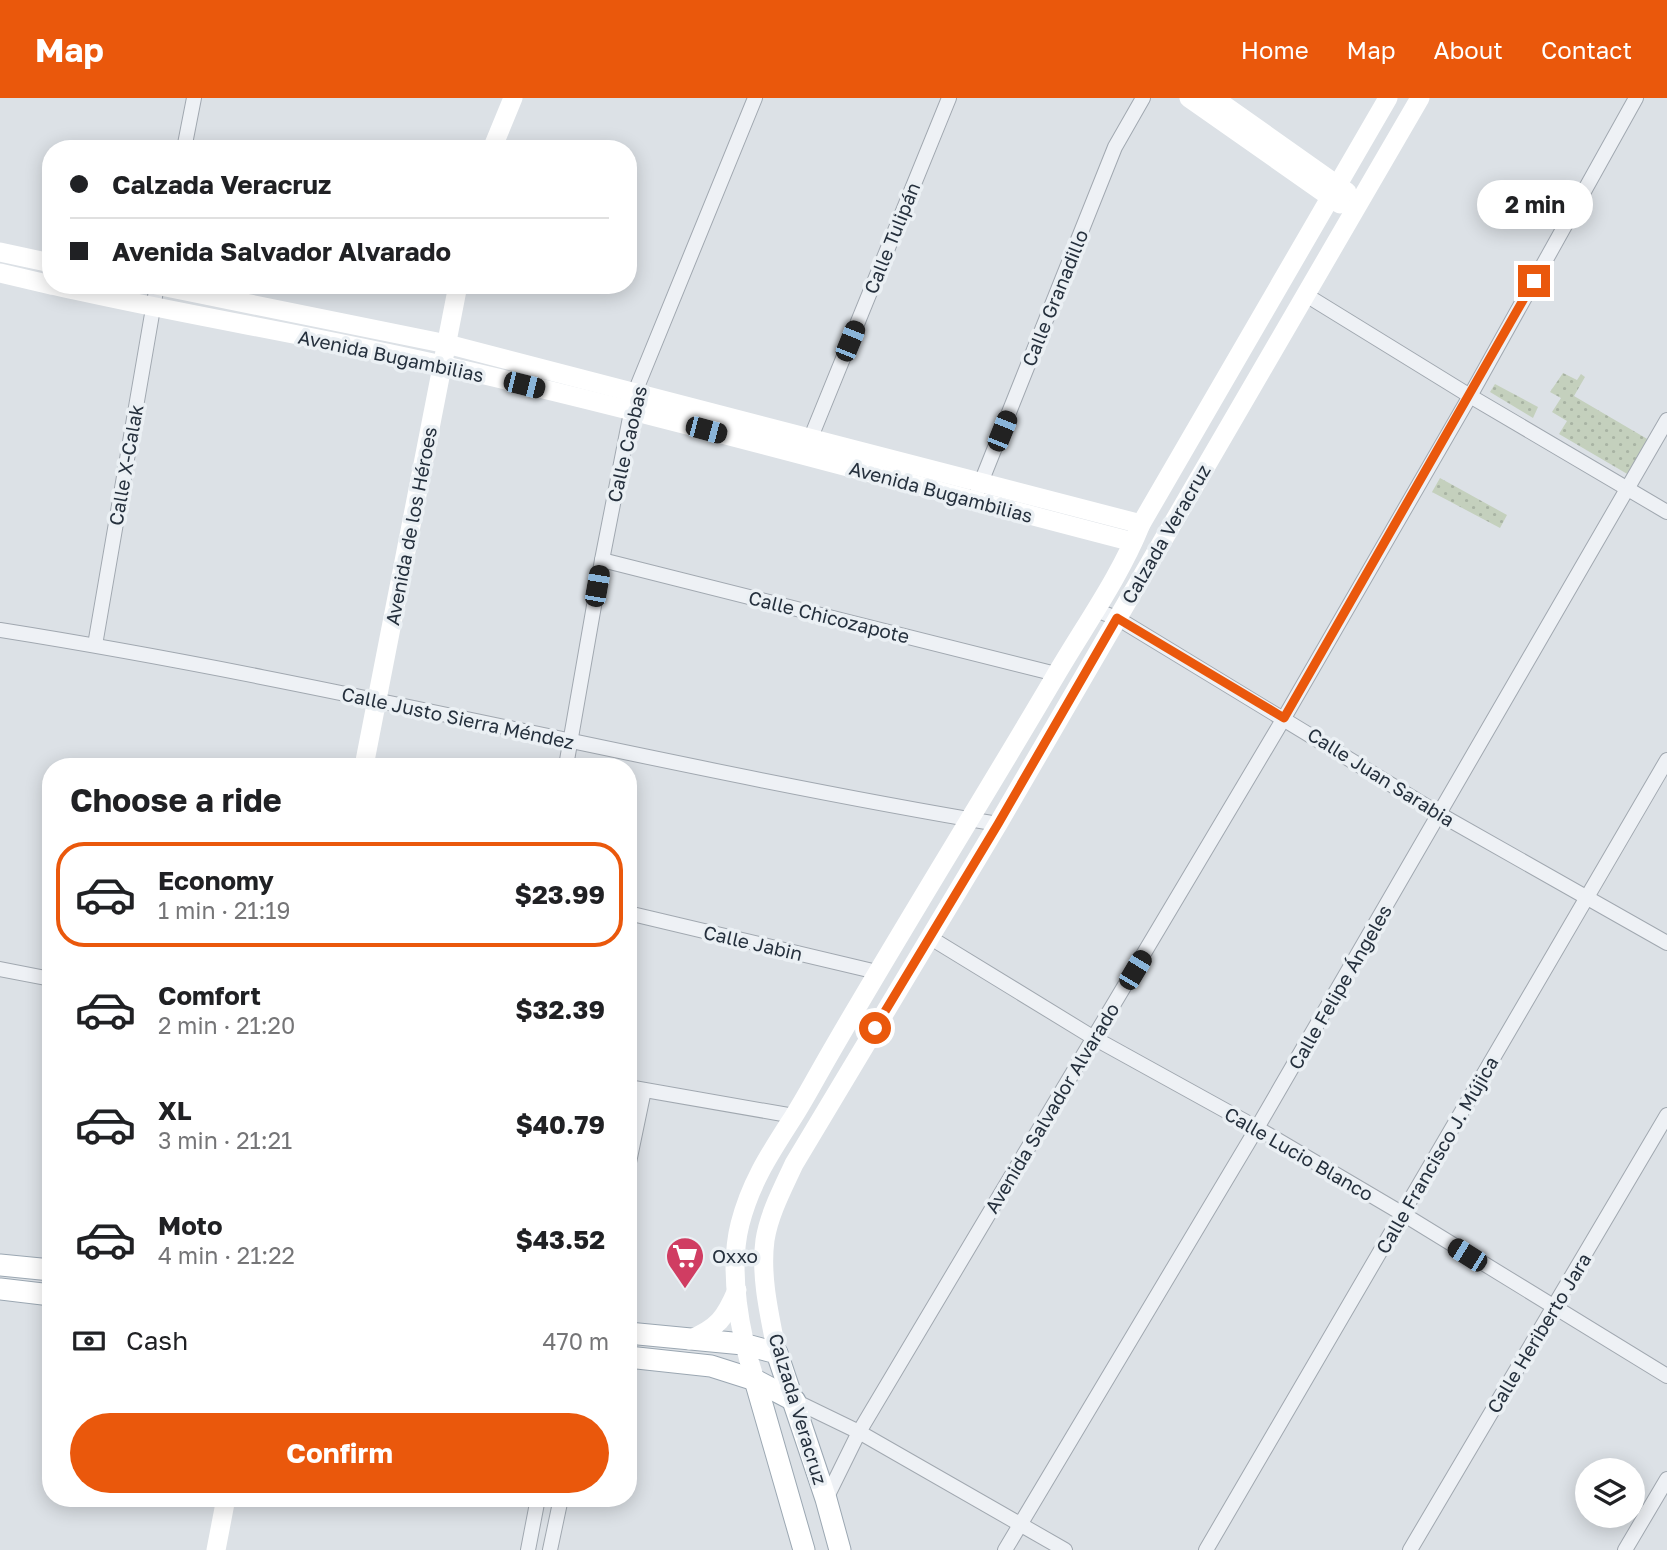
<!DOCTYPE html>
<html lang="en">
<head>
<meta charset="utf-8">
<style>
	:root { --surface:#fff; --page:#f6f6f6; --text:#202124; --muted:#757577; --line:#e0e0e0; --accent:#ea580c }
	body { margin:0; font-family:"Golos Text",sans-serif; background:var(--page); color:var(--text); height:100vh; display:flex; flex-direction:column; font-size:26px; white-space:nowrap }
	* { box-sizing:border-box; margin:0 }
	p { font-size:23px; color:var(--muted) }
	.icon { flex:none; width:38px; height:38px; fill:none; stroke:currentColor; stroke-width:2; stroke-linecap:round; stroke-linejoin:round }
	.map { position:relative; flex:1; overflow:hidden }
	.details { position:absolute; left:42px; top:660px; width:595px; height:749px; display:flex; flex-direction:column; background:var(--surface); border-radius:28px; box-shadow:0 4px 18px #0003 }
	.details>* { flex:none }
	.banner { position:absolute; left:42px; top:42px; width:595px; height:154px; border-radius:28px; box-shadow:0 4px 18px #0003; display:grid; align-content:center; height:154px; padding:0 28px; background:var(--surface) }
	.tools { position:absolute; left:1575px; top:1360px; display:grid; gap:14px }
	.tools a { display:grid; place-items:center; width:70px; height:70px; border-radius:50%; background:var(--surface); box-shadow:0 4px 18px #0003; font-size:35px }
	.end { position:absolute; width:32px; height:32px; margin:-16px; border:9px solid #ea580c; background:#fff; box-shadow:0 0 0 4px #fff }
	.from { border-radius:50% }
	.bubble { position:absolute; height:49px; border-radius:24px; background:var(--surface); box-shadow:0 4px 18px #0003; font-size:23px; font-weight:700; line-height:49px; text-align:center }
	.car { position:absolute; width:21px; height:42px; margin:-21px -10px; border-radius:9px; box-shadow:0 0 5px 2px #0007; background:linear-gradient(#222 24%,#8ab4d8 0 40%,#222 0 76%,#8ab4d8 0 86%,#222 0) }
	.banner b { display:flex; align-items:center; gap:24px; height:66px; font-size:26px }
	.banner b+b { border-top:2px solid var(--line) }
	.banner i { width:18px; height:18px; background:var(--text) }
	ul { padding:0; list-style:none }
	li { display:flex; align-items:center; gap:21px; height:105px; margin:0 14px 10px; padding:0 14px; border:4px solid transparent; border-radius:28px }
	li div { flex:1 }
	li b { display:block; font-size:26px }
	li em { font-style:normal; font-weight:700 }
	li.selected { border-color:var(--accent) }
	li>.icon { width:63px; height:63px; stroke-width:1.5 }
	h2 { padding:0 28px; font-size:32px; line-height:84px }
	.pay { display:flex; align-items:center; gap:18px; height:77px; padding:0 28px; font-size:26px }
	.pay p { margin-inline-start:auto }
	.primary-button { display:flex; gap:14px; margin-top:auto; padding:14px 28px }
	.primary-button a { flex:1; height:80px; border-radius:42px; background:var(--accent); color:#fff; font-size:28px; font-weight:700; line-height:80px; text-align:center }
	header { display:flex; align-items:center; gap:42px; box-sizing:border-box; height:98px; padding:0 35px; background:var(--accent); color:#fff }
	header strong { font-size:33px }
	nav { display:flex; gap:38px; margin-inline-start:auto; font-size:24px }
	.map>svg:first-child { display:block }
	.grass { fill:url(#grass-dots) }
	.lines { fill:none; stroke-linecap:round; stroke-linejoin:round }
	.street-casing { stroke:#a1a8b0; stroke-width:16 }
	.primary-casing { stroke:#9ba7b2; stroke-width:23 }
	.street { stroke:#eef1f5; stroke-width:14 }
	.secondary { stroke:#fff; stroke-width:19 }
	.primary { stroke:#fff; stroke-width:21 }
	.route { stroke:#ea580c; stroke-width:9 }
	.labels { text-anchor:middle; stroke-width:7; stroke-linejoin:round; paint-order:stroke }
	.street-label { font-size:19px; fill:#25303d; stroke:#ebf0f4 }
	.poi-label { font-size:19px; fill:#25303d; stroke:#ebf0f4; text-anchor:start }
</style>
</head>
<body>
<header>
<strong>Map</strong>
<nav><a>Home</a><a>Map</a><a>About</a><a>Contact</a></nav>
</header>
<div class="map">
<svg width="1667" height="1452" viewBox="0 0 1667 1452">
	<defs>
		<pattern id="grass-dots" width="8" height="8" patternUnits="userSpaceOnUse" patternTransform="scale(1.75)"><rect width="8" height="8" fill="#c4d0bd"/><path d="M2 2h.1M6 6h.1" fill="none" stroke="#a8b3a3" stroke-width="1.8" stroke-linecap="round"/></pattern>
	</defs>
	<rect width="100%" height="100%" fill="#dce1e6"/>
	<g class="grass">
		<path d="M 1563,275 L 1577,282 L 1581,276 L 1585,279 L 1574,298 L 1649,342 L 1629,377 L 1559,336 L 1567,323 L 1552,314 L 1561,300 L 1550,294 Z"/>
		<path d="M 1495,286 L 1538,309 L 1533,320 L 1490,294 Z"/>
		<path d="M 1440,380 L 1507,417 L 1500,430 L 1432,394 Z"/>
	</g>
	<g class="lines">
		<defs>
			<g id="street">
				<path d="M 184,51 L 194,0"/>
				<path d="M 1306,197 L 1470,298 L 1667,414"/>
				<path d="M 807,349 L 949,0"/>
				<path d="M 978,392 L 1115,49 L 1143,0"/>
				<path d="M 602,462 L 1056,576"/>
				<path d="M 1095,512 L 1117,520 L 1441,717 L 1667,845"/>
				<path d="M 0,532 C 335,585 664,670 998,726"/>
				<path d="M 95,547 L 157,187"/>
				<path d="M 566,668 L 602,462 L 635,294 L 755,0"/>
				<path d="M 628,815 L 877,874"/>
				<path d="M 929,839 L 1094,940 L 1257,1030 L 1403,1116 L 1667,1278"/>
				<path d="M 0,871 L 51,881"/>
				<path d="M 628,989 L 794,1018"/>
				<path d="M 628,1069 L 644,992"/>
				<path d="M 795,1303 L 859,1334 L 1065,1452"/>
				<path d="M 826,1401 L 859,1334 L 1284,620 L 1470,298 L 1636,0"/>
				<path d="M 528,1452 L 538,1400"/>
				<path d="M 550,1452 L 561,1400"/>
				<path d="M 1005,1452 L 1257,1030 L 1667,322"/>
				<path d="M 1206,1452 L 1667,662"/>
				<path d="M 1410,1452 L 1667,1017"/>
				<path d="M 1625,1452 L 1667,1381"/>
			</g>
			<g id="primary">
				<path d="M 0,1167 L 51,1172"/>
				<path d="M 0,1191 L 51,1197"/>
				<path d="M 628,1235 L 743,1246 L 777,1255 L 826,1401 L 840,1452"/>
				<path d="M 628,1259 L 711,1268 L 755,1282 L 795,1303"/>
				<path d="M 755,1282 L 804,1452"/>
			</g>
		</defs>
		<use href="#street" class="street-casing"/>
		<use href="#primary" class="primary-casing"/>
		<use href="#street" class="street"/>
		<g class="secondary">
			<path d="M 1189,0 L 1340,106"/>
			<path d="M 1214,0 L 1347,94"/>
			<path d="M 492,51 L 513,0"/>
			<path d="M 0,154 L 51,165"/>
			<path d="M 0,175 L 51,187"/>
			<path d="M 52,187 C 183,217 316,238 446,268 C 677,321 904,385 1133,444"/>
			<path d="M 156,187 L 447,246 L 1141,426"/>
			<path d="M 364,668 L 458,187"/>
			<path d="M 689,1242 C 718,1230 725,1220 737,1192"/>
			<path d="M 777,1255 C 770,1219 760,1179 765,1142 C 769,1116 783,1090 794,1066 L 998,726 L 1420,0"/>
			<path d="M 755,1282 C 740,1237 728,1173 740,1126 C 751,1083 771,1054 794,1018 C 806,999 817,978 828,959 C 901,832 979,708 1053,582 C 1083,530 1119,481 1141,426 L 1388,0"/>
			<path d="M 216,1452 L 226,1400"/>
		</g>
		<use href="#primary" class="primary"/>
	</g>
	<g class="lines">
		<path class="route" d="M 875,930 L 998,726 L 1117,520 L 1284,620 L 1534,183"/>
	</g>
	<defs>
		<symbol id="supermarket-pin" viewBox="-11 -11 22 30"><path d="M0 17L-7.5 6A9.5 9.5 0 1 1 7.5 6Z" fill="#d03d62" stroke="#ebf0f4"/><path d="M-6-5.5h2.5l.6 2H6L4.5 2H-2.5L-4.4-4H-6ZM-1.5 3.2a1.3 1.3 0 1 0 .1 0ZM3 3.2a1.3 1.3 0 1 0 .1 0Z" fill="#fff"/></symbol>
	</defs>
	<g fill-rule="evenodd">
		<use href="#supermarket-pin" x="663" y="1136" width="44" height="60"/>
	</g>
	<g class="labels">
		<g class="street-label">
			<text transform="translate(892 140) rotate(-68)" y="7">Calle Tulipán</text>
			<text transform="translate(1055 200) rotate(-68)" y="7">Calle Granadillo</text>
			<text transform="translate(391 258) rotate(12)" y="7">Avenida Bugambilias</text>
			<text transform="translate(627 346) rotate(-77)" y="7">Calle Caobas</text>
			<text transform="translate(126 367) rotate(-80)" y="7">Calle X-Calak</text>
			<text transform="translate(941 394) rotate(15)" y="7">Avenida Bugambilias</text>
			<text transform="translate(411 428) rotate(-79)" y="7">Avenida de los Héroes</text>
			<text transform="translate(1166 436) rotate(-60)" y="7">Calzada Veracruz</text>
			<text transform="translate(829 519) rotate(14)" y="7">Calle Chicozapote</text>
			<text transform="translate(458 620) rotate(12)" y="7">Calle Justo Sierra Méndez</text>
			<text transform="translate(1381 679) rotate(32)" y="7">Calle Juan Sarabia</text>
			<text transform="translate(753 845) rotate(13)" y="7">Calle Jabin</text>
			<text transform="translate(1340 889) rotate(-60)" y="7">Calle Felipe Ángeles</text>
			<text transform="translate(1052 1010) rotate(-59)" y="7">Avenida Salvador Alvarado</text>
			<text transform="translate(1299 1056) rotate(30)" y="7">Calle Lucio Blanco</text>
			<text transform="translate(1437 1057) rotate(-60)" y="7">Calle Francisco J. Mújica</text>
			<text transform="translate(1539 1235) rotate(-59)" y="7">Calle Heriberto Jara</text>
			<text transform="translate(798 1311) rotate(73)" y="7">Calzada Veracruz</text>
		</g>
		<g class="poi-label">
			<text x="712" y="1165">Oxxo</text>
		</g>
	</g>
</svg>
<div class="tools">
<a><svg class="icon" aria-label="layers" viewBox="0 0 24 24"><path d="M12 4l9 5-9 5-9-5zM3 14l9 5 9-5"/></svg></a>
</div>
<i class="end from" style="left:875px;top:930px"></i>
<i class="end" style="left:1534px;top:183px"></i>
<div class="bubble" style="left:1477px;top:82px;width:116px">2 min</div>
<i class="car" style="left:850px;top:243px;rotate:22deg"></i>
<i class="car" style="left:524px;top:287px;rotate:104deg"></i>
<i class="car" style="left:706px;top:332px;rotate:105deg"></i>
<i class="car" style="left:1002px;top:333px;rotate:22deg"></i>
<i class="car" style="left:597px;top:488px;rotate:10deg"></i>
<i class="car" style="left:1135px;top:872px;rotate:31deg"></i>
<i class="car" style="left:1467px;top:1157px;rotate:302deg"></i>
<div class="banner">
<b><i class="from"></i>Calzada Veracruz</b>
<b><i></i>Avenida Salvador Alvarado</b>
</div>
<section class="details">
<h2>Choose a ride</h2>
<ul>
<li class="selected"><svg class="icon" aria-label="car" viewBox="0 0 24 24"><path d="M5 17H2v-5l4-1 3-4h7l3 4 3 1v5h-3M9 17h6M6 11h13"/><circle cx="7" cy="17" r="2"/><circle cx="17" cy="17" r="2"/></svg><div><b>Economy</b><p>1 min · 21:19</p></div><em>$23.99</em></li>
<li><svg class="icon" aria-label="car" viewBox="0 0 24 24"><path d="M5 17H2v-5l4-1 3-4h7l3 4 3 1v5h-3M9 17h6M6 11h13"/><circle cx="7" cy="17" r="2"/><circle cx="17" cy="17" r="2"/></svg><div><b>Comfort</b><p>2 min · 21:20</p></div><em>$32.39</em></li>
<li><svg class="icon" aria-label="car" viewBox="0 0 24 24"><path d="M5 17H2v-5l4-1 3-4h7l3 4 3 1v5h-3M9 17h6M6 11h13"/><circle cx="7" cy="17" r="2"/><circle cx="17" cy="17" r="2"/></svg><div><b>XL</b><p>3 min · 21:21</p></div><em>$40.79</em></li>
<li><svg class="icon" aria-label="car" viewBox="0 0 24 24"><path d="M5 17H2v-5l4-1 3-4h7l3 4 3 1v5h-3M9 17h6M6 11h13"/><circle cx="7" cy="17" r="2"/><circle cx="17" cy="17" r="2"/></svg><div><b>Moto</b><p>4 min · 21:22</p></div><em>$43.52</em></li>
</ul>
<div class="pay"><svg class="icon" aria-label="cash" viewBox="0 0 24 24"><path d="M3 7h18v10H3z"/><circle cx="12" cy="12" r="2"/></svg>Cash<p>470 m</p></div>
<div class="primary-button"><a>Confirm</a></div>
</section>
</div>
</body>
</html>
